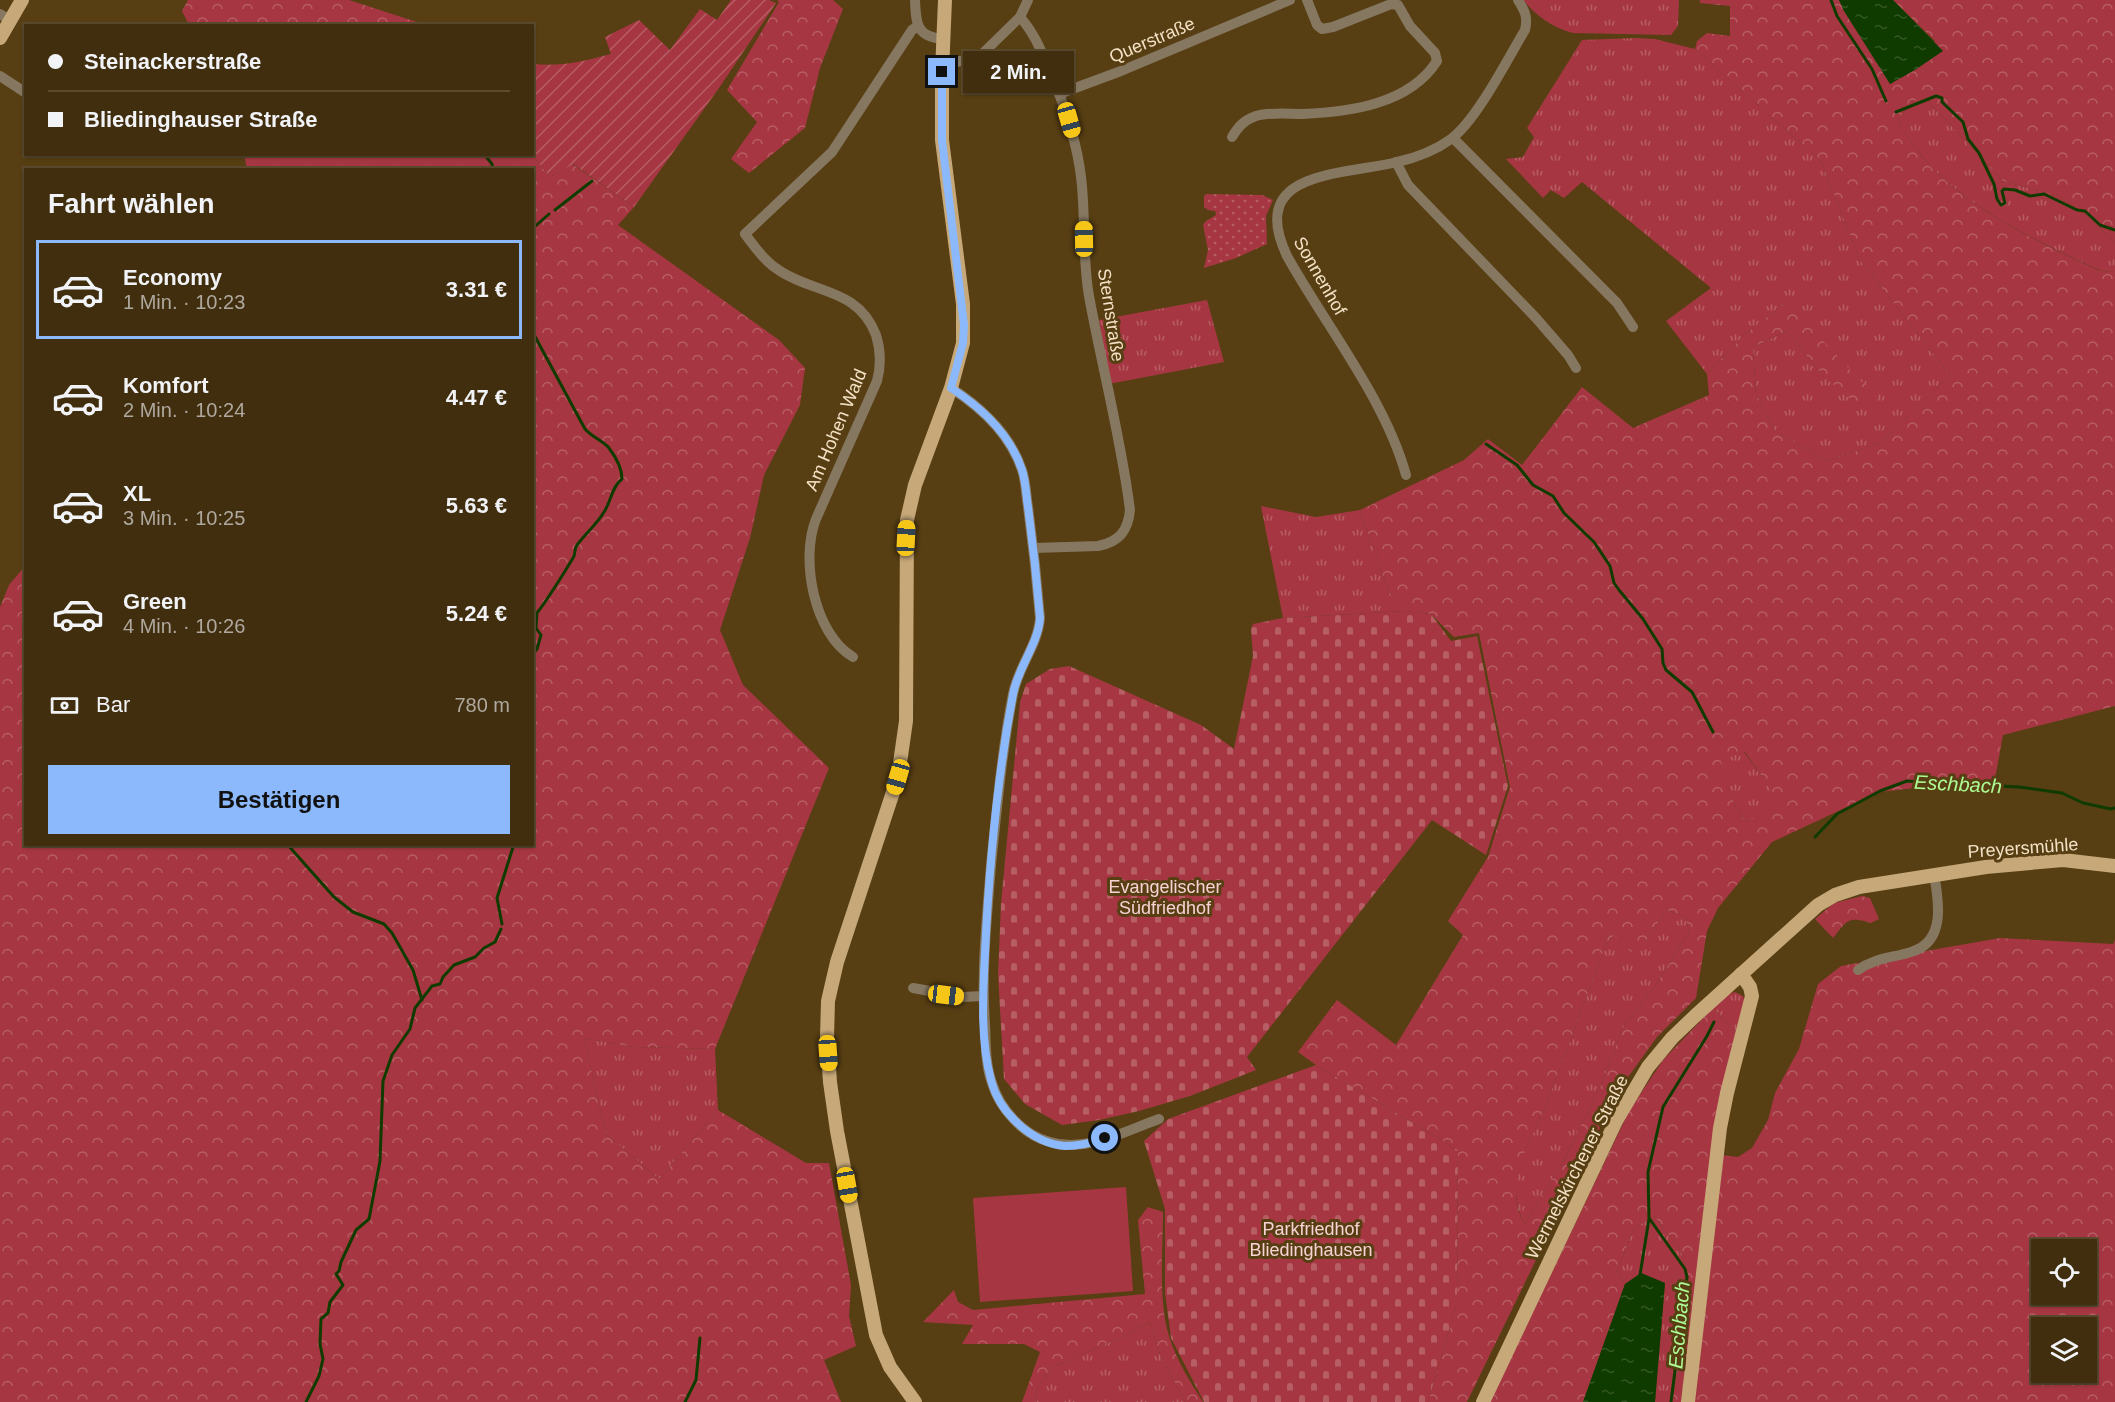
<!DOCTYPE html>
<html lang="de">
<head>
<meta charset="utf-8">
<style>
	:root { --surface:#412e0e; --page:#4c3a1c; --text:#f1f3f6; --muted:#aea89e; --line:#5a4a2e; --accent:#8cb9fc }
	body { margin:0; font-family:Helvetica,sans-serif; background:var(--page); color:var(--text); height:100vh; display:flex; flex-direction:column; font-size:22px; white-space:nowrap }
	* { box-sizing:border-box; margin:0 }
	p { font-size:20px; color:var(--muted) }
	.icon { flex:none; width:33px; height:33px; fill:none; stroke:currentColor; stroke-width:2; stroke-linecap:round; stroke-linejoin:round }
	.map { position:relative; flex:1; overflow:hidden }
	.sheet { position:absolute; left:24px; top:168px; width:510px; height:678px; display:flex; flex-direction:column; background:var(--surface); border-radius:0px; box-shadow:0 2px 4px #0004,0 0 0 2px var(--line) }
	.sheet>* { flex:none }
	.banner { position:absolute; left:24px; top:24px; width:510px; height:132px; border-radius:0px; box-shadow:0 2px 4px #0004,0 0 0 2px var(--line); display:grid; align-content:center; height:132px; padding:0 24px; background:var(--surface) }
	.tools { position:absolute; left:2031px; top:1239px; display:grid; gap:12px }
	.tools a { display:grid; place-items:center; width:66px; height:66px; border-radius:0px; background:var(--surface); box-shadow:0 2px 4px #0004,0 0 0 2px var(--line); font-size:30px }
	.end { position:absolute; width:27px; height:27px; margin:-14px; border:8px solid #8cb9fc; background:#111; box-shadow:0 0 0 3px #111 }
	.from { border-radius:50% }
	.bubble { position:absolute; height:42px; border-radius:0px; background:var(--surface); box-shadow:0 2px 4px #0004,0 0 0 2px var(--line); font-size:20px; font-weight:800; line-height:42px; text-align:center }
	.car { position:absolute; width:18px; height:36px; margin:-18px -9px; border-radius:8px; box-shadow:0 0 4px 2px #0007; background:linear-gradient(#f5c518 24%,#345 0 40%,#f5c518 0 76%,#345 0 86%,#f5c518 0) }
	.banner b { display:flex; align-items:center; gap:21px; height:57px; font-size:22px }
	.banner b+b { border-top:2px solid var(--line) }
	.banner i { width:15px; height:15px; background:var(--text) }
	ul { padding:0; list-style:none }
	li { display:flex; align-items:center; gap:18px; height:99px; margin:0 12px 9px; padding:0 12px; border:3px solid transparent; border-radius:0px }
	li div { flex:1 }
	li b { display:block; font-size:22px }
	li em { font-style:normal; font-weight:800 }
	li.active { border-color:var(--accent) }
	li>.icon { width:54px; height:54px; stroke-width:1.5 }
	h2 { padding:0 24px; font-size:27px; line-height:72px }
	.pay { display:flex; align-items:center; gap:15px; height:66px; padding:0 24px; font-size:22px }
	.pay p { margin-inline-start:auto }
	.primary-button { display:flex; gap:12px; margin-top:auto; padding:12px 24px }
	.primary-button a { flex:1; height:69px; border-radius:0px; background:var(--accent); color:#111; font-size:24px; font-weight:800; line-height:69px; text-align:center }
	.map>svg:first-child { display:block }
	.grass { fill:url(#grass-tufts) }
	.forest { fill:url(#forest-crowns); fill-rule:evenodd }
	.cemetery { fill:url(#cemetery-stones) }
	.park { fill:url(#park-dots) }
	.garden { fill:url(#garden-furrows) }
	.pitch { fill:#a63742 }
	.water { fill:url(#water-ripples) }
	.lines { fill:none; stroke-linecap:round; stroke-linejoin:round }
	.stream { stroke:#103b00; stroke-width:3 }
	.minor { stroke:#867760; stroke-width:10 }
	.major { stroke:#c6a879; stroke-width:14 }
	.route { stroke:#8cb9fc; stroke-width:8 }
	.labels { text-anchor:middle; stroke-width:6; stroke-linejoin:round; paint-order:stroke }
	.street-label { font-size:18px; fill:#f3e1c5; stroke:#573e13 }
	.park-label { font-size:18px; fill:#f7d3d3; stroke:#573e13 }
	.water-label { font-size:20px; font-style:italic; fill:#adfc93; stroke:#573e13 }
</style>
</head>
<body>
<div class="map">
<svg width="2115" height="1402" viewBox="0 0 2115 1402">
	<defs>
		<pattern id="grass-tufts" width="24" height="20" patternUnits="userSpaceOnUse" patternTransform="scale(1.5)"><rect width="24" height="20" fill="#a63742"/><path d="M3 7l-1-3M5 7V3M7 7l1-3M15 17l-1-3M17 17v-4M19 17l1-3" fill="none" stroke="#b75d64"/></pattern>
		<pattern id="forest-crowns" width="20" height="18" patternUnits="userSpaceOnUse" patternTransform="scale(1.5)"><rect width="20" height="18" fill="#a63742"/><path d="M2 6a3 3 0 1 1 6 0M12 15a3 3 0 1 1 6 0" fill="none" stroke="#b75d64"/></pattern>
		<pattern id="cemetery-stones" width="16" height="16" patternUnits="userSpaceOnUse" patternTransform="scale(1.5)"><rect width="16" height="16" fill="#a63742"/><path d="M2 7V4a2 2 0 0 1 4 0v3zM10 15v-3a2 2 0 0 1 4 0v3z" fill="#b75d64"/></pattern>
		<pattern id="park-dots" width="8" height="8" patternUnits="userSpaceOnUse" patternTransform="scale(1.5)"><rect width="8" height="8" fill="#a63742"/><path d="M2 2h.1M6 6h.1" fill="none" stroke="#b75d64" stroke-width="1.8" stroke-linecap="round"/></pattern>
		<pattern id="garden-furrows" width="10" height="10" patternUnits="userSpaceOnUse" patternTransform="scale(1.5)"><rect width="10" height="10" fill="#a63742"/><path d="M-1 1l2-2M0 10L10 0M9 11l2-2" fill="none" stroke="#b75d64"/></pattern>
		<pattern id="water-ripples" width="26" height="14" patternUnits="userSpaceOnUse" patternTransform="scale(1.5)"><rect width="26" height="14" fill="#103b00"/><path d="M2 4q2-2 4 0t4 0M15 11q2-2 4 0t4 0" fill="none" stroke="#335724"/></pattern>
	</defs>
	<rect width="100%" height="100%" fill="#573e13"/>
	<g class="grass">
		<path d="M 1523,0 L 1679,0 L 1678,26 L 1671,35 L 1573,33 C 1551,27 1537,16 1523,0 Z"/>
		<path d="M 1636,38 L 1655,39 L 1695,49 L 1821,161 L 1860,260 L 1950,375 L 1881,443 L 1826,461 L 1775,431 L 1756,394 L 1753,347 L 1787,331 L 1823,376 L 1786,302 L 1743,336 L 1707,374 L 1666,321 L 1711,288 L 1582,182 L 1564,198 L 1551,190 L 1543,198 L 1506,159 L 1523,157 L 1534,137 L 1527,128 L 1582,40 Z"/>
		<path d="M 1915,100 L 1927,100 L 2003,181 L 2058,196 L 2083,213 L 2115,242 L 2115,272 L 2101,271 C 2029,237 1933,195 1898,119 Z"/>
		<path d="M 1207,300 L 1224,362 L 1109,384 L 1099,320 Z"/>
		<path d="M 1261,506 L 1316,517 L 1360,510 L 1389,593 L 1408,604 L 1406,611 L 1283,618 Z"/>
		<path d="M 1744,752 L 1779,800 L 1746,822 C 1733,806 1723,780 1720,760 Z"/>
		<path d="M 1666,910 L 1686,917 L 1689,932 L 1657,983 L 1622,1029 L 1602,1083 L 1564,1160 L 1525,1224 C 1517,1211 1514,1191 1517,1175 C 1522,1151 1536,1130 1545,1107 C 1566,1053 1586,998 1606,944 L 1614,935 L 1646,941 Z"/>
		<path d="M 1735,992 L 1743,996 L 1745,1003 L 1737,1032 L 1713,1008 L 1728,994 Z"/>
		<path d="M 584,1038 L 633,1047 L 715,1049 L 718,1110 L 659,1179 L 606,1134 Z"/>
		<path d="M 1654,1216 L 1681,1251 L 1689,1279 L 1678,1369 L 1672,1402 L 1655,1402 L 1665,1283 L 1641,1273 L 1625,1284 L 1617,1271 L 1634,1228 Z"/>
		<path d="M 1150,1322 L 1160,1355 L 1185,1402 L 1034,1402 L 1038,1386 L 1053,1367 L 1126,1335 Z"/>
	</g>
	<g class="forest">
		<path d="M 188,0 L 349,0 L 426,25 L 189,25 L 182,11 Z"/>
		<path d="M 777,0 L 833,0 L 843,9 L 820,68 L 805,128 L 749,173 L 731,159 L 757,122 L 727,90 L 779,2 Z"/>
		<path d="M 1700,0 L 1839,0 L 1844,11 L 1891,84 L 1935,41 L 1893,0 L 2115,0 L 2115,242 L 2083,213 L 2058,196 L 2003,181 L 1927,100 L 1915,100 L 1898,119 C 1933,195 2029,237 2100,271 L 2115,272 L 2115,706 L 2003,735 L 1995,779 L 1879,792 L 1772,842 L 1718,908 L 1707,931 L 1696,998 L 1657,1037 L 1618,1091 L 1467,1402 L 1428,1402 L 1457,1303 L 1458,1150 L 1316,1065 L 1298,1052 L 1337,1000 L 1396,1045 L 1463,935 L 1448,921 L 1488,857 L 1510,787 L 1479,633 L 1454,637 L 1431,614 L 1406,611 L 1407,604 L 1389,593 L 1360,510 L 1464,460 L 1488,439 L 1522,465 L 1582,387 L 1633,428 L 1709,395 L 1707,374 L 1743,336 L 1786,302 L 1878,399 L 1872,406 L 1850,399 L 1823,376 L 1787,331 L 1753,347 L 1756,394 L 1775,431 L 1826,461 L 1881,443 L 1950,375 L 1860,260 L 1821,161 L 1695,49 L 1697,41 L 1707,33 L 1730,36 L 1730,6 L 1700,3 ZM 1745,752 L 1778,800 L 1746,822 C 1733,806 1723,780 1721,760 ZM 1666,910 L 1686,917 L 1689,932 L 1657,983 L 1622,1029 L 1602,1083 L 1564,1160 L 1525,1224 C 1516,1211 1514,1190 1518,1175 C 1522,1151 1536,1130 1545,1107 C 1566,1053 1586,998 1606,944 L 1614,935 L 1631,952 L 1646,941 Z"/>
		<path d="M 244,155 L 532,155 L 550,177 L 572,164 L 634,207 L 618,225 L 779,340 L 805,368 L 800,405 L 764,475 L 750,538 L 720,630 L 743,685 L 829,768 L 715,1049 L 633,1047 L 584,1038 L 606,1134 L 659,1179 L 718,1110 L 806,1163 L 829,1163 L 851,1285 L 849,1316 L 856,1346 L 824,1360 L 841,1402 L 0,1402 L 0,607 L 9,585 L 25,566 L 26,844 L 532,844 L 532,170 L 247,169 Z"/>
		<path d="M 1862,896 L 1870,898 L 1879,919 L 1871,923 C 1848,916 1847,920 1833,938 L 1815,919 L 1834,903 Z"/>
		<path d="M 2000,938 L 2113,944 L 2115,940 L 2115,1402 L 1692,1402 L 1721,1155 L 1738,1157 L 1752,1148 L 1768,1120 L 1775,1093 L 1799,1049 L 1818,984 L 1841,966 ZM 2042,1250 L 2086,1250 L 2086,1294 L 2042,1294 ZM 2042,1328 L 2086,1328 L 2086,1372 L 2042,1372 Z"/>
		<path d="M 1713,1008 L 1737,1032 L 1682,1402 L 1672,1402 L 1678,1369 L 1689,1279 L 1681,1251 L 1654,1216 L 1634,1228 L 1617,1271 L 1625,1284 L 1583,1402 L 1490,1402 L 1629,1111 L 1663,1060 Z"/>
		<path d="M 1148,1207 L 1163,1212 C 1163,1250 1158,1300 1169,1336 C 1176,1359 1190,1382 1203,1402 L 1185,1402 L 1160,1355 L 1150,1322 L 1126,1335 L 1053,1367 L 1038,1386 L 1034,1402 L 1022,1402 L 1040,1352 L 1024,1344 L 962,1344 L 973,1325 L 923,1322 L 954,1290 L 958,1302 L 973,1310 L 1145,1294 L 1138,1220 Z"/>
	</g>
	<g class="cemetery">
		<path d="M 1406,611 L 1431,614 L 1451,641 L 1477,636 L 1508,786 L 1486,855 L 1432,820 L 1247,1057 L 1256,1070 L 1190,1096 L 1139,1111 L 1099,1120 L 1062,1125 L 1025,1104 L 1004,1079 L 998,974 L 1001,904 L 1020,702 L 1026,684 L 1050,669 L 1069,666 L 1201,725 L 1234,749 L 1253,656 L 1251,629 L 1253,624 L 1283,618 Z"/>
		<path d="M 1316,1065 L 1458,1150 L 1457,1303 L 1428,1402 L 1204,1402 L 1171,1338 L 1165,1292 L 1165,1209 L 1144,1141 L 1168,1119 Z"/>
	</g>
	<path class="park" d="M 1206,194 L 1262,195 L 1273,200 L 1266,216 L 1267,244 L 1236,258 L 1204,268 L 1208,250 L 1203,225 L 1206,221 L 1216,215 L 1215,211 L 1208,210 L 1204,207 L 1204,196 Z"/>
	<path class="garden" d="M 731,0 L 769,0 L 776,3 L 719,88 L 634,207 L 573,164 L 550,177 L 532,155 L 533,64 C 559,67 586,61 611,54 L 605,37 L 639,20 L 670,50 L 700,9 L 717,20 Z"/>
	<path class="pitch" d="M 1126,1187 L 1133,1291 L 980,1302 L 973,1198 Z"/>
	<g class="water">
		<path d="M 1839,0 L 1893,0 L 1943,51 L 1915,70 L 1890,84 L 1844,11 Z"/>
		<path d="M 1641,1273 L 1665,1283 L 1655,1402 L 1583,1402 L 1625,1284 Z"/>
	</g>
	<g class="lines">
		<g class="stream">
			<path d="M 1831,0 L 1837,16 L 1872,69 L 1886,101"/>
			<path d="M 1896,112 L 1936,96 L 1942,98 L 1942,102 L 1963,122 L 1968,139 L 1979,153 L 1994,184 L 1997,199 L 2001,205 L 2005,203 L 2002,191 L 2004,189 L 2015,190 L 2030,196 L 2044,194 L 2077,210 L 2085,211 L 2100,225 L 2115,230"/>
			<path d="M 484,154 L 492,164 L 493,170"/>
			<path d="M 555,210 L 592,181"/>
			<path d="M 532,229 L 549,214"/>
			<path d="M 532,331 L 585,429 C 592,437 603,441 609,448 C 615,456 622,468 622,479 C 612,486 611,502 604,512 C 597,524 586,533 577,545 C 574,548 576,554 573,558 C 562,576 550,596 537,613 L 536,628 L 541,635 L 537,649 L 532,655"/>
			<path d="M 1486,444 L 1517,465 L 1533,485 L 1553,496 L 1564,513 L 1594,542 L 1610,566 L 1614,583 L 1619,590 L 1643,619 L 1662,649 L 1663,663 L 1666,670 L 1692,692 L 1713,732"/>
			<path d="M 1815,837 L 1837,814 L 1880,791 L 1907,781 L 2019,787 L 2062,793 L 2083,803 L 2111,809 L 2115,808"/>
			<path d="M 287,844 L 334,897 L 353,912 L 384,924 L 392,933 L 413,970 L 422,1000"/>
			<path d="M 502,924 L 497,898 L 514,844"/>
			<path d="M 1640,1275 L 1649,1219"/>
			<path d="M 306,1402 L 319,1376 L 323,1359 L 320,1344 L 321,1319 L 328,1313 L 330,1302 L 343,1285 L 336,1274 L 339,1271 L 341,1262 L 356,1230 L 369,1219 L 380,1161 L 383,1081 L 392,1055 L 410,1029 L 415,1008 L 432,986 L 440,984 L 443,977 L 454,965 L 475,957 L 484,948 L 495,942 L 501,929"/>
			<path d="M 685,1402 L 696,1380 L 700,1338"/>
			<path d="M 1671,1402 L 1687,1277 L 1685,1269 L 1649,1218 L 1648,1172 L 1663,1107 L 1707,1036 L 1714,1022"/>
		</g>
		<g class="minor">
			<path d="M 915,0 C 916,23 916,37 943,39"/>
			<path d="M 0,14 L 11,21"/>
			<path d="M 1020,17 C 1035,34 1042,53 1051,73 C 1065,107 1077,141 1081,177 C 1086,217 1082,257 1089,296 C 1102,367 1121,438 1130,510 C 1128,531 1119,542 1098,546 L 1034,548"/>
			<path d="M 942,65 L 979,57 L 1020,17 L 1028,0"/>
			<path d="M 0,76 L 26,93"/>
			<path d="M 1059,94 L 1121,71 L 1290,0"/>
			<path d="M 1232,137 C 1238,127 1244,120 1256,116 C 1270,112 1288,114 1302,114 C 1348,112 1409,105 1437,61 L 1435,53 L 1410,26 L 1398,5 L 1391,4 L 1333,27 L 1322,29 L 1317,25 L 1307,0"/>
			<path d="M 1453,138 L 1617,303 L 1633,327"/>
			<path d="M 1396,162 L 1408,185 L 1536,318 L 1568,355 L 1576,368"/>
			<path d="M 951,388 C 982,408 1010,434 1022,470 C 1026,482 1026,495 1028,507 C 1033,544 1037,581 1040,618 C 1038,645 1018,667 1013,694 C 1002,750 997,808 991,865 C 987,918 981,971 985,1024 C 986,1043 985,1064 992,1083 C 1000,1109 1023,1135 1050,1142 C 1086,1153 1125,1131 1159,1119"/>
			<path d="M 1406,475 C 1385,399 1326,326 1287,256 C 1246,169 1342,176 1397,162 C 1415,158 1436,150 1451,139 C 1477,120 1508,58 1525,30 C 1528,17 1525,11 1518,0"/>
			<path d="M 853,657 C 814,634 800,559 816,519 L 877,381 C 881,366 881,351 876,335 C 858,288 815,294 780,271 C 765,262 755,247 745,234 L 832,152 L 912,30 L 918,26"/>
			<path d="M 1858,970 C 1874,958 1892,958 1911,952 C 1946,942 1939,902 1934,874"/>
			<path d="M 913,988 L 963,997 L 983,996"/>
		</g>
		<g class="major">
			<path d="M 0,38 L 22,0"/>
			<path d="M 915,1402 L 890,1367 L 876,1335 L 837,1131 L 830,1082 L 827,1037 L 828,1001 L 837,962 L 898,777 L 906,721 L 907,520 L 915,485 L 951,388 L 963,343 L 963,304 L 942,140 L 942,72 L 945,0"/>
			<path d="M 1483,1402 L 1616,1121 L 1648,1067 L 1672,1038 L 1695,1016 L 1818,905 L 1835,895 L 1859,887 L 1986,867 L 2063,860 L 2115,866"/>
			<path d="M 1688,1402 L 1720,1128 L 1727,1093 L 1752,996 L 1750,987 L 1741,974"/>
		</g>
	</g>
	<g class="lines">
		<path class="route" d="M 942,72 L 942,140 L 964,325 L 963,343 L 951,388 C 982,408 1010,434 1022,470 C 1026,482 1026,495 1028,507 C 1033,544 1037,581 1040,618 C 1038,645 1018,667 1013,694 C 997,779 989,867 985,953 C 983,994 980,1039 991,1080 C 999,1112 1031,1143 1065,1146 C 1079,1146 1092,1143 1105,1138"/>
	</g>
	<g class="labels">
		<g class="street-label">
			<text transform="translate(1152 40) rotate(-23)" y="6">Querstraße</text>
			<text transform="translate(1320 276) rotate(60)" y="6">Sonnenhof</text>
			<text transform="translate(1111 315) rotate(81)" y="6">Sternstraße</text>
			<text transform="translate(836 430) rotate(-67)" y="6">Am Hohen Wald</text>
			<text transform="translate(2023 848) rotate(-4)" y="6">Preyersmühle</text>
			<text transform="translate(1577 1167) rotate(-63)" y="6">Wermelskirchener Straße</text>
		</g>
		<g class="park-label">
			<text x="1165" y="893">Evangelischer<tspan x="1165" dy="21">Südfriedhof</tspan></text>
			<text x="1311" y="1235">Parkfriedhof<tspan x="1311" dy="21">Bliedinghausen</tspan></text>
		</g>
		<g class="water-label">
			<text transform="translate(1958 784) rotate(3)" y="7">Eschbach</text>
			<text transform="translate(1679 1325) rotate(-85)" y="7">Eschbach</text>
		</g>
	</g>
</svg>
<div class="tools">
<a><svg class="icon" aria-label="locate" viewBox="0 0 24 24"><circle cx="12" cy="12" r="6"/><path d="M12 2v4M12 18v4M2 12h4M18 12h4"/></svg></a>
<a><svg class="icon" aria-label="layers" viewBox="0 0 24 24"><path d="M12 4l9 5-9 5-9-5zM3 14l9 5 9-5"/></svg></a>
</div>
<i class="end from" style="left:1105px;top:1138px"></i>
<i class="end" style="left:942px;top:72px"></i>
<div class="bubble" style="left:963px;top:51px;width:111px">2 Min.</div>
<i class="car" style="left:1069px;top:120px;rotate:164deg"></i>
<i class="car" style="left:1084px;top:239px;rotate:359deg"></i>
<i class="car" style="left:906px;top:538px;rotate:3deg"></i>
<i class="car" style="left:898px;top:777px;rotate:196deg"></i>
<i class="car" style="left:946px;top:995px;rotate:97deg"></i>
<i class="car" style="left:828px;top:1053px;rotate:176deg"></i>
<i class="car" style="left:847px;top:1185px;rotate:170deg"></i>
<div class="banner">
<b><i class="from"></i>Steinackerstraße</b>
<b><i></i>Bliedinghauser Straße</b>
</div>
<section class="sheet">
<h2>Fahrt wählen</h2>
<ul>
<li class="active"><svg class="icon" aria-label="car" viewBox="0 0 24 24"><path d="M5 17H2v-5l4-1 3-4h7l3 4 3 1v5h-3M9 17h6M6 11h13"/><circle cx="7" cy="17" r="2"/><circle cx="17" cy="17" r="2"/></svg><div><b>Economy</b><p>1 Min. · 10:23</p></div><em>3.31 €</em></li>
<li><svg class="icon" aria-label="car" viewBox="0 0 24 24"><path d="M5 17H2v-5l4-1 3-4h7l3 4 3 1v5h-3M9 17h6M6 11h13"/><circle cx="7" cy="17" r="2"/><circle cx="17" cy="17" r="2"/></svg><div><b>Komfort</b><p>2 Min. · 10:24</p></div><em>4.47 €</em></li>
<li><svg class="icon" aria-label="car" viewBox="0 0 24 24"><path d="M5 17H2v-5l4-1 3-4h7l3 4 3 1v5h-3M9 17h6M6 11h13"/><circle cx="7" cy="17" r="2"/><circle cx="17" cy="17" r="2"/></svg><div><b>XL</b><p>3 Min. · 10:25</p></div><em>5.63 €</em></li>
<li><svg class="icon" aria-label="car" viewBox="0 0 24 24"><path d="M5 17H2v-5l4-1 3-4h7l3 4 3 1v5h-3M9 17h6M6 11h13"/><circle cx="7" cy="17" r="2"/><circle cx="17" cy="17" r="2"/></svg><div><b>Green</b><p>4 Min. · 10:26</p></div><em>5.24 €</em></li>
</ul>
<div class="pay"><svg class="icon" aria-label="cash" viewBox="0 0 24 24"><path d="M3 7h18v10H3z"/><circle cx="12" cy="12" r="2"/></svg>Bar<p>780 m</p></div>
<div class="primary-button"><a>Bestätigen</a></div>
</section>
</div>
</body>
</html>
